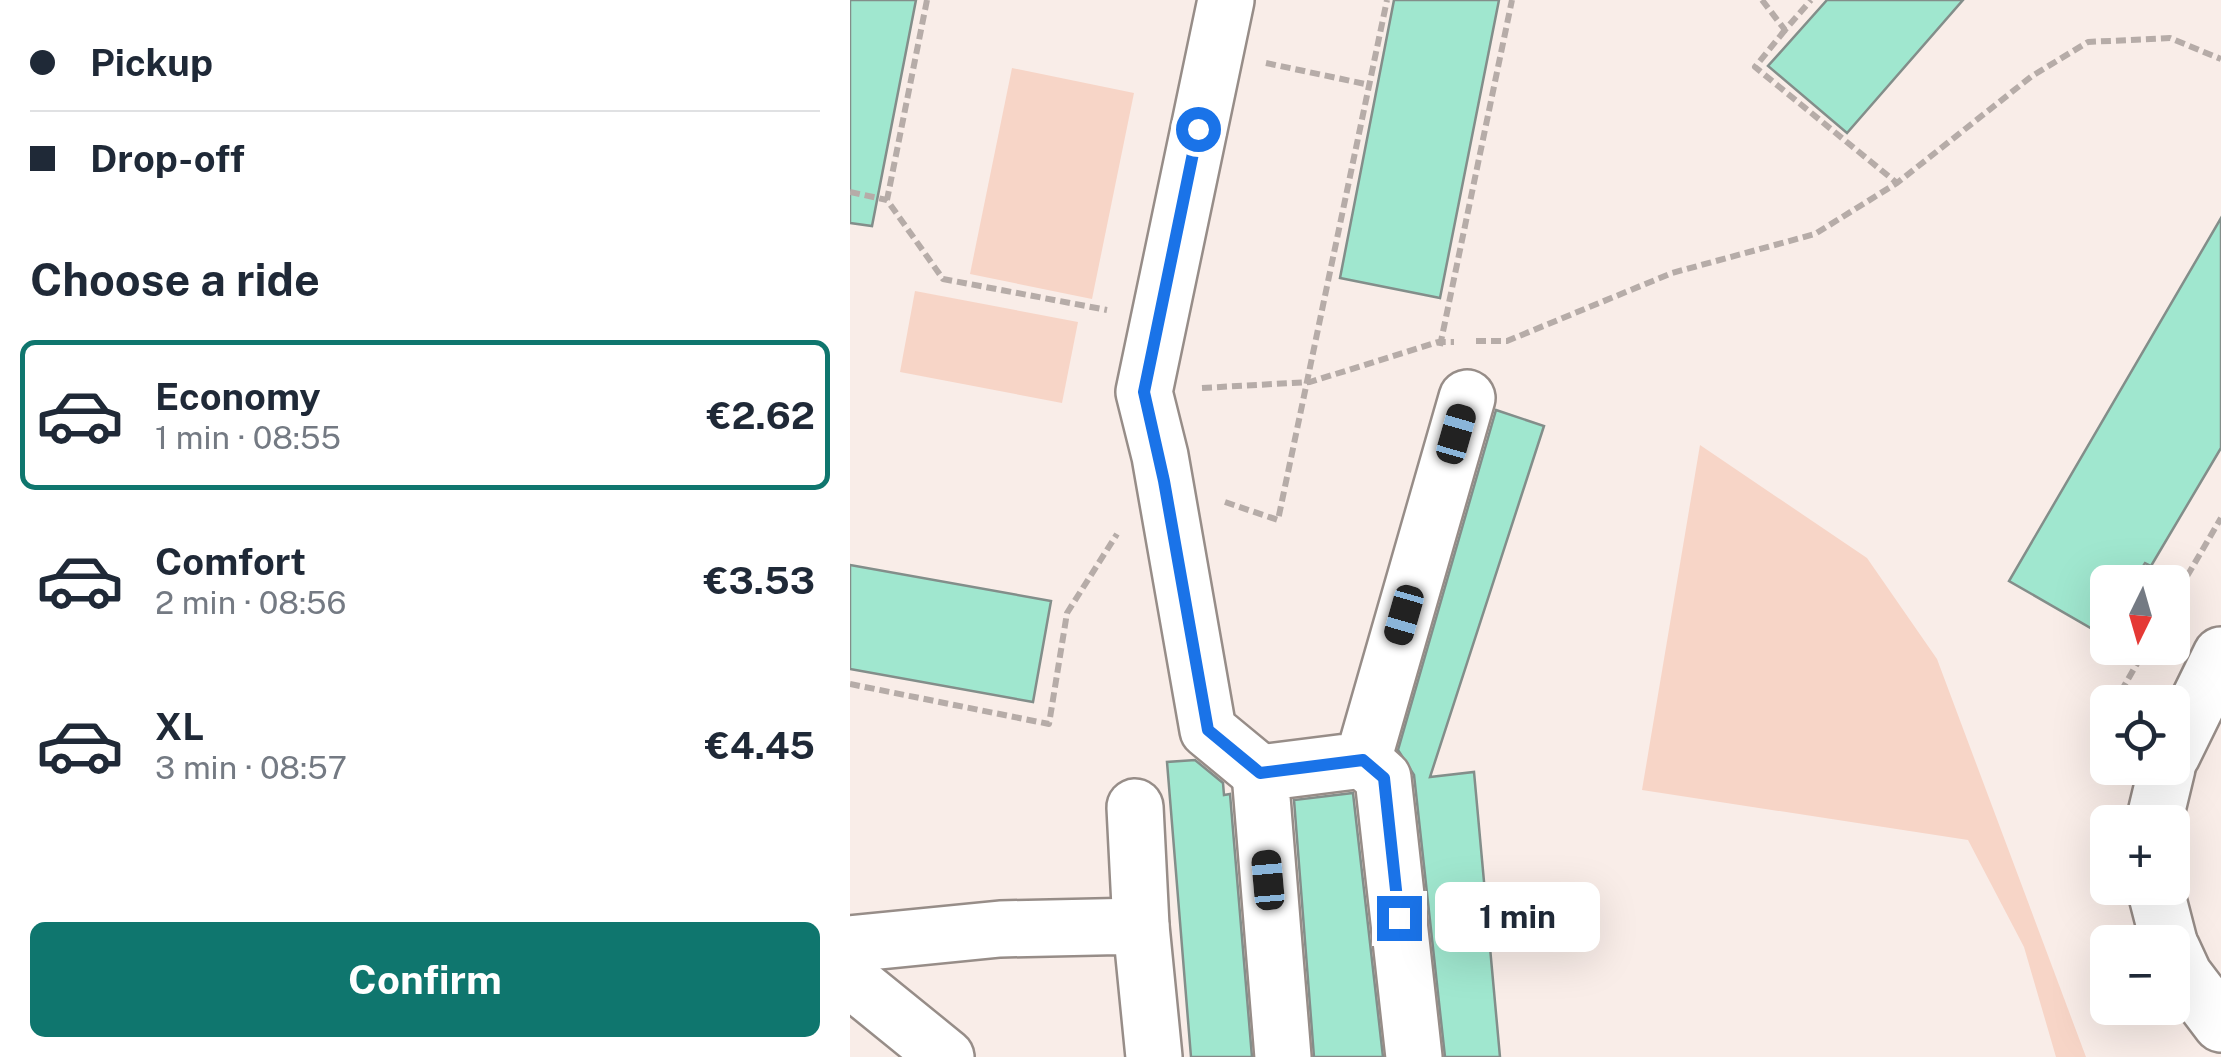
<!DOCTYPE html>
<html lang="en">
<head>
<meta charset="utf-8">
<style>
	:root { --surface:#fff; --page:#f2f2f3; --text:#1f2937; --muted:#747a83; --line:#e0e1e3; --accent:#0f766e }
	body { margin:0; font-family:"Public Sans",sans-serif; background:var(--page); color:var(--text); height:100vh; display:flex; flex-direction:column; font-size:38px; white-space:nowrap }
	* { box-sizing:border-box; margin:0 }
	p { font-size:32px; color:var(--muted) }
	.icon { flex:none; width:55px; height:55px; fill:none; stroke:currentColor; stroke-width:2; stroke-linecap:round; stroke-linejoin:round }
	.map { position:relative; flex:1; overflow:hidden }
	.sheet { display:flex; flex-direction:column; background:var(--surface); width:850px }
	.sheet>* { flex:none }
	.banner { display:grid; align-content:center; height:220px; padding:0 30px; background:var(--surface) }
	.needle { width:65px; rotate:185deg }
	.tools { position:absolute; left:1240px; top:565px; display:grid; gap:20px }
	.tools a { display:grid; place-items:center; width:100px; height:100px; border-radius:15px; background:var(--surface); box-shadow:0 10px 40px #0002; font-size:50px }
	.end { position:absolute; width:45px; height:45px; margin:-22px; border:12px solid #1a73e8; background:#fff; box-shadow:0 0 0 5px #fff }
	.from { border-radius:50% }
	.bubble { position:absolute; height:70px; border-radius:15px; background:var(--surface); box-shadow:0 10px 40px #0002; font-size:32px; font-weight:700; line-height:70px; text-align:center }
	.car { position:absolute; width:30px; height:60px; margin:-30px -15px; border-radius:12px; box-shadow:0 0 8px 2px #0007; background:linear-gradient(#222 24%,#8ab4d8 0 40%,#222 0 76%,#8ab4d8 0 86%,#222 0) }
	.banner b { display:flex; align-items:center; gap:35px; height:95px; font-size:38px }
	.banner b+b { border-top:2px solid var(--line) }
	.banner i { width:25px; height:25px; background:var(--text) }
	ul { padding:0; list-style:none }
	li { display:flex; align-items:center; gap:30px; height:150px; margin:0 20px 15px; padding:0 10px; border:5px solid transparent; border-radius:15px }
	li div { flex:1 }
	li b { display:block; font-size:38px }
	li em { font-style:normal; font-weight:700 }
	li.on { border-color:var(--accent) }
	li>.icon { width:90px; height:90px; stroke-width:1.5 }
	h2 { padding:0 30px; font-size:45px; line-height:120px }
	.action { display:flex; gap:20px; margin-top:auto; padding:20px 30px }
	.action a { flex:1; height:115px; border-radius:15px; background:var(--accent); color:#fff; font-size:40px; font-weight:700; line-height:115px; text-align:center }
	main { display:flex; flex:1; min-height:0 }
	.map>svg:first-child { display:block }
	.green { fill:#f7d5c7 }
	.building { fill:#a0e7cf; stroke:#838e8a; stroke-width:2.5 }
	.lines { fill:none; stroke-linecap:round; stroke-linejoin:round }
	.minor-casing { stroke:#978d88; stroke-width:60 }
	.path { stroke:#b6aca8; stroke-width:6; stroke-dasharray:10 5; stroke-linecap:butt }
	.minor { stroke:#fff; stroke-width:55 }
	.route { stroke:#1a73e8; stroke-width:12 }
</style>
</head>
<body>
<main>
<section class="sheet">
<div class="banner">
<b><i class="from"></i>Pickup</b>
<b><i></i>Drop-off</b>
</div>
<h2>Choose a ride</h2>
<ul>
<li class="on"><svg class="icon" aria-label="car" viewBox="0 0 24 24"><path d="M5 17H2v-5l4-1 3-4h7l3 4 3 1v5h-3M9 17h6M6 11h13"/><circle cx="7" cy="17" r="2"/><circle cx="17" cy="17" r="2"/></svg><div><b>Economy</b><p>1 min · 08:55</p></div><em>€2.62</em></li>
<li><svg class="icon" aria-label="car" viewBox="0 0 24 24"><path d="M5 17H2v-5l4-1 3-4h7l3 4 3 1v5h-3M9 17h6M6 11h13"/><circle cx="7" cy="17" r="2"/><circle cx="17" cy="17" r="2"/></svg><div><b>Comfort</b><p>2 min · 08:56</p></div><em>€3.53</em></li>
<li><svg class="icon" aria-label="car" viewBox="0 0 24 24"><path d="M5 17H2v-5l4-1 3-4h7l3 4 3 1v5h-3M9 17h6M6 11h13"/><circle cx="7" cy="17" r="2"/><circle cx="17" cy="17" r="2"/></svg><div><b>XL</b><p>3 min · 08:57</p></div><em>€4.45</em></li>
</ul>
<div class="action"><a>Confirm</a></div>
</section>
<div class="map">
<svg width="1371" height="1057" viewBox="0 0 1371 1057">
	<rect width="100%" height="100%" fill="#f9ede8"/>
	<g class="green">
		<path d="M 162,68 L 284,93 L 242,299 L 120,274 Z"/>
		<path d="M 65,291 L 228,322 L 212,403 L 50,372 Z"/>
		<path d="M 850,445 L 1017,558 L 1087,659 L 1236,1057 L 1206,1057 L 1174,947 L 1118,840 L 792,790 Z"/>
	</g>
	<g class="building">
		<path d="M 0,0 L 66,0 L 22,226 L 0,223 Z"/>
		<path d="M 544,0 L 649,0 L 590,298 L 490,278 Z"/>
		<path d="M 977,0 L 1113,0 L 997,133 L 918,66 Z"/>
		<path d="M 1371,218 L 1371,448 L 1301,566 L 1295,563 L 1283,582 L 1258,582 L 1258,638 L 1159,581 Z"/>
		<path d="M 646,410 L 694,426 L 580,777 L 624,772 L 650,1057 L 595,1057 L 564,775 L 548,750 Z"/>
		<path d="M 0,565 L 201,601 L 183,702 L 0,669 Z"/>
		<path d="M 345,760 L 373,783 L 374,795 L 380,794 L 402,1057 L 341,1057 L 317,762 Z"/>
		<path d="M 503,793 L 533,1057 L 464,1057 L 444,800 Z"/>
	</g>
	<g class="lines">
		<defs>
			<g id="minor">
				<path d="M 376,0 L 294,392 L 310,456 L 358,730 L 410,773"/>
				<path d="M 1322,755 L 1371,655"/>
				<path d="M 513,760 L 533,778 L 564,1057"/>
				<path d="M 285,807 L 291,926"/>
				<path d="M 1304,822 L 1317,768"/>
				<path d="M 1305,888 L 1319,942"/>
				<path d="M 0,944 L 150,929 L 291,926 L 304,1057"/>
				<path d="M 1322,949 L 1334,975 L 1371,1024"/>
				<path d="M 0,979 L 96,1057"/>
				<path d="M 433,1057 L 410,773 L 513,760 L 617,398"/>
			</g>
		</defs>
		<use href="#minor" class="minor-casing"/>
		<g class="path">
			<path d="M 77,0 L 37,200 L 93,279 L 257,310"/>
			<path d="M 912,0 L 935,30 L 961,0"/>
			<path d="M 935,30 L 905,67 L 1047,183"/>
			<path d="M 416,63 L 520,85"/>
			<path d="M 0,192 L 37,200"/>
			<path d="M 626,341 L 657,341 L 822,273 L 965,234 L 1047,183 L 1182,76 L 1238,42 L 1320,38 L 1371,59"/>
			<path d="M 590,346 L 662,0"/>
			<path d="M 352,388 L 460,382 L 588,342 L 604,342"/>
			<path d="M 375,502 L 428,520 L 537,0"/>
			<path d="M 1322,602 L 1371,518"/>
			<path d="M 0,684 L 199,724 L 217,613 L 267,534"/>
			<path d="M 1271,702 L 1266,700 L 1296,648"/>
		</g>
		<use href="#minor" class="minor"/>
	</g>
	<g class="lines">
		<path class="route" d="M 348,129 L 294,392 L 314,481 L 358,730 L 410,773 L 513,760 L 534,778 L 549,918"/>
	</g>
</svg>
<div class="tools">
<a><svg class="needle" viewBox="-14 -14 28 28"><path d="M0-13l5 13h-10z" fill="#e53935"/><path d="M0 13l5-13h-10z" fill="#747a83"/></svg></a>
<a><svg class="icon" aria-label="locate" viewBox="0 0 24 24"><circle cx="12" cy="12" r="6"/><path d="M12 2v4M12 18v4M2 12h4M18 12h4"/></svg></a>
<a>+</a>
<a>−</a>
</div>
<i class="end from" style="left:348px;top:129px"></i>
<i class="end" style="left:549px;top:918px"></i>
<div class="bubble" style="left:585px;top:882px;width:165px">1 min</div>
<i class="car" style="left:606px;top:434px;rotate:16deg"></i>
<i class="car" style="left:554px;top:615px;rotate:196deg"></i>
<i class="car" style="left:418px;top:880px;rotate:355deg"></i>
</div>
</main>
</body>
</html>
